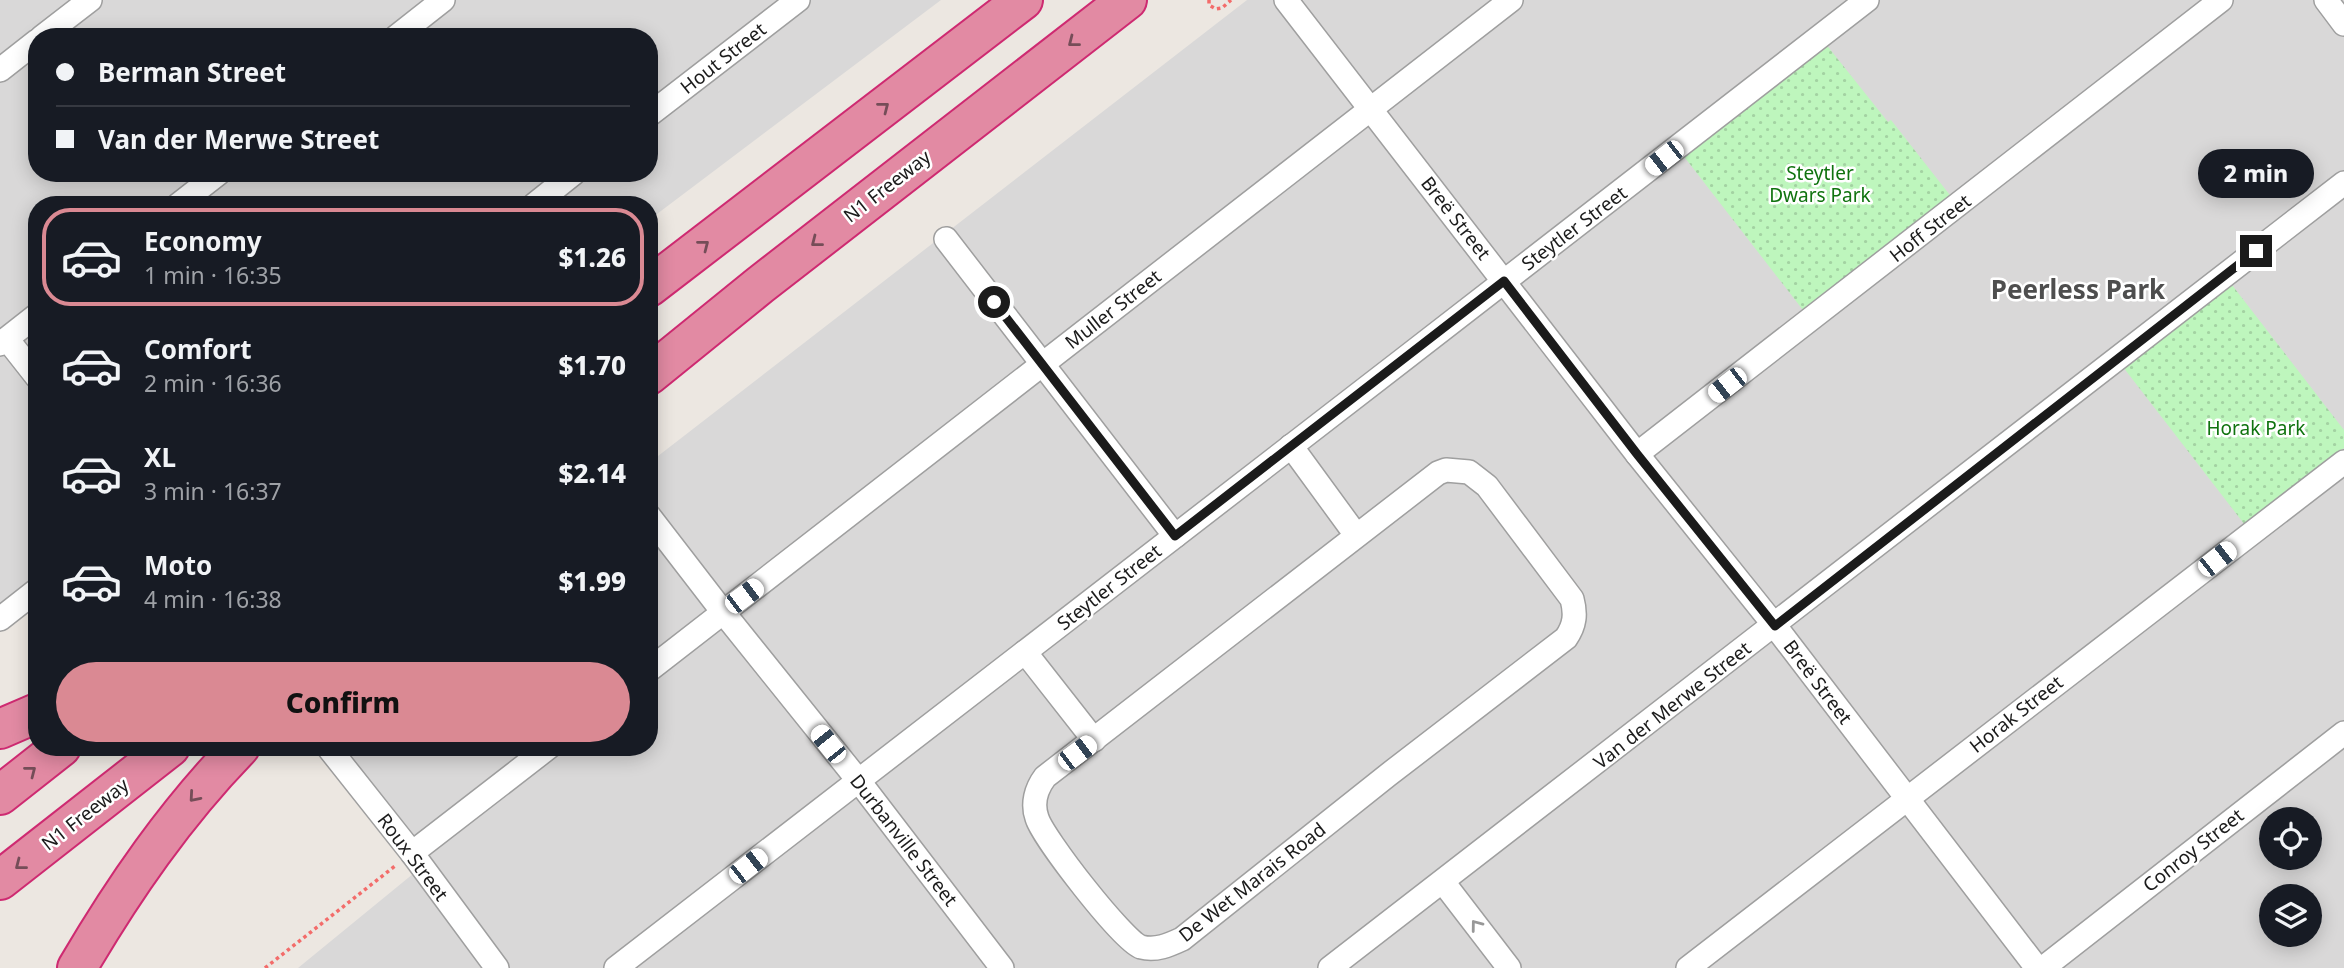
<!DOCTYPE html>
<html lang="en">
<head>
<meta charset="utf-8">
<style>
	:root { --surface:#171b24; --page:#242831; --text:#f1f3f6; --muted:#9ea1a6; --line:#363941; --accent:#da8993 }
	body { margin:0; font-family:"Noto Sans",sans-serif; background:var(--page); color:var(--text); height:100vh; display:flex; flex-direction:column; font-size:26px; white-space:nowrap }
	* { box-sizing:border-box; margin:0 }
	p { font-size:23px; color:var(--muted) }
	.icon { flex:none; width:38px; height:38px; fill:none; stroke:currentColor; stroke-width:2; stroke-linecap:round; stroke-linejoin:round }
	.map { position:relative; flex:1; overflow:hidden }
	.details { position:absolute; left:28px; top:196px; width:630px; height:560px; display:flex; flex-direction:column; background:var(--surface); border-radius:28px; box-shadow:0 4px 18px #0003 }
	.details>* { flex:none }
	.top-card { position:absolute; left:28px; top:28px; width:630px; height:154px; border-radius:28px; box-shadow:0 4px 18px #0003; display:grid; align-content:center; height:154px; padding:0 28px; background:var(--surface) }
	.tools { position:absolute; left:2259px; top:807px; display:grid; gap:14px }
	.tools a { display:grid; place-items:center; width:63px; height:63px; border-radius:50%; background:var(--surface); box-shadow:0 4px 18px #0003; font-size:35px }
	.end { position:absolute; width:32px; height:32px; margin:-16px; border:9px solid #1b1b1b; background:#fff; box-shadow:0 0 0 4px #fff }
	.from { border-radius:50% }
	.bubble { position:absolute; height:49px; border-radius:24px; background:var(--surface); box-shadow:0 4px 18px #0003; font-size:23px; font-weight:800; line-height:49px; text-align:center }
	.car { position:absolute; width:21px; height:42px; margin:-21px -10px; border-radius:9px; box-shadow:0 0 5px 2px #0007; background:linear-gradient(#fff 24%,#345 0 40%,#fff 0 76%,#345 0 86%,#fff 0) }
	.top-card b { display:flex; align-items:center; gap:24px; height:66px; font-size:26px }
	.top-card b+b { border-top:2px solid var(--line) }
	.top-card i { width:18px; height:18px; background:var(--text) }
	ul { padding:12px 0 0; list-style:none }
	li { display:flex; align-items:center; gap:21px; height:98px; margin:0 14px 10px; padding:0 14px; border:4px solid transparent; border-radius:28px }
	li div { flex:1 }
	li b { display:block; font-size:26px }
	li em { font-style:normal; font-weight:800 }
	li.current { border-color:var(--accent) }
	li>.icon { width:63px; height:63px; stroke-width:1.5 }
	.button { display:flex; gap:14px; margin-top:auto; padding:14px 28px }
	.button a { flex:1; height:80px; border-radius:42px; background:var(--accent); color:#111; font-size:28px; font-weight:800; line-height:80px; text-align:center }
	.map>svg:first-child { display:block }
	.residential { fill:#d9d8d8; fill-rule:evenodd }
	.park { fill:url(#park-dots) }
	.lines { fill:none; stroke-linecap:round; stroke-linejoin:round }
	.minor-casing { stroke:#9f9f9f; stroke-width:26 }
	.motorway-casing { stroke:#ce2a71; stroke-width:42 }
	.path { stroke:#f36c6a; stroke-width:3.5; stroke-dasharray:3.5 3.5; stroke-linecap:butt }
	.minor { stroke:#fff; stroke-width:23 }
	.motorway { stroke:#e28aa3; stroke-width:38 }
	.oneway { stroke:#754d58 }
	.oneway2 { stroke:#989898 }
	.route { stroke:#1b1b1b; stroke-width:9 }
	.labels { text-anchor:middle; stroke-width:5; stroke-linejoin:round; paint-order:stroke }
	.street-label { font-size:19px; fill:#1b1b1b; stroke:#fff }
	.park-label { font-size:19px; fill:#10730f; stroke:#fff }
	.district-label { font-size:26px; font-weight:bold; fill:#4e4e4e; stroke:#fff }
</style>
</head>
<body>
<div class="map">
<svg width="2344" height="968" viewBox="0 0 2344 968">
	<defs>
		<pattern id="park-dots" width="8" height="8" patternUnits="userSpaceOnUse" patternTransform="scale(1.75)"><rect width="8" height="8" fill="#bef6bd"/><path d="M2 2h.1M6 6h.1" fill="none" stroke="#a3d2a2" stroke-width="1.8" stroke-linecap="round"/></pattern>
	</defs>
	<rect width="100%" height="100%" fill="#ece7e1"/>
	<g class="residential">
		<path d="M 0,0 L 941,0 L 649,220 L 649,205 L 37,205 L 37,593 L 0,621 ZM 37,37 L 649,37 L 649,173 L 37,173 Z"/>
		<path d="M 1247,0 L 2344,0 L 2344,968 L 298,968 L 419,869 L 324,747 L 649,747 L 649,463 ZM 2272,819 L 2310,819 L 2310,858 L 2272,858 ZM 2272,896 L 2310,896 L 2310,934 L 2272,934 Z"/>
	</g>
	<g class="park">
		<path d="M 1825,43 L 1888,122 L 1891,120 L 1953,199 L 1806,314 L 1682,154 Z"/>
		<path d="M 2232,285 L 2344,430 L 2344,448 L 2245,525 L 2123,367 Z"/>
	</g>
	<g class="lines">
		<defs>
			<g id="minor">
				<path d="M 1286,0 L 1637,454 L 1775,626 L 2037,968"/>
				<path d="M 2326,0 L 2344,24"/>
				<path d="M 42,37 L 90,0"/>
				<path d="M 396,37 L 443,0"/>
				<path d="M 0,70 L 37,41"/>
				<path d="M 649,115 L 798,0"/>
				<path d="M 178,205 L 219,173"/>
				<path d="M 534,205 L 574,173"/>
				<path d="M 946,239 L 1175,536"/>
				<path d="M 7,339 L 37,377"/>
				<path d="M 0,344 L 37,315"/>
				<path d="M 1291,446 L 1356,535"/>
				<path d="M 1637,454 L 2221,0"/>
				<path d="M 1446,470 L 1469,472 L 1487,486 L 1572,599 C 1576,614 1575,625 1566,638 L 1388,775 L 1182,939 C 1169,945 1156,951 1141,947 C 1123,941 1043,838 1037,818 C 1032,804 1036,789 1045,777 L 1438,473 Z"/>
				<path d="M 649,516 L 723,612 L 858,780 L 1002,968"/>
				<path d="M 0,619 L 37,590"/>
				<path d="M 1025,652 L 1094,740"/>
				<path d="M 649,670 L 1511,0"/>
				<path d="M 328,747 L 412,853 L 497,968"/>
				<path d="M 412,853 L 549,747"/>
				<path d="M 1443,882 L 1509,968"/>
				<path d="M 616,968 C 1033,645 1451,324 1867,0"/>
				<path d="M 1330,968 L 2344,183"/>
				<path d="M 1688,968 L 2344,462"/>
				<path d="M 2043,968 L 2344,733"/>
			</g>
			<g id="motorway">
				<path d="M 649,287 L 1023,0"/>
				<path d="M 649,375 L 760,285 L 1127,0"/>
				<path d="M 0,729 L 37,713"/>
				<path d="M 0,795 L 61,747"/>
				<path d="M 0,880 L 170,747"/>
				<path d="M 77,968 C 124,888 175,814 240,747"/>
			</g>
		</defs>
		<use href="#minor" class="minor-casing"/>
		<use href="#motorway" class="motorway-casing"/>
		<g class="path">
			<path d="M 1209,0 L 1209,5 L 1216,9 L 1222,8 L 1231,0"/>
			<path d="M 265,968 L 395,866"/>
		</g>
		<use href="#minor" class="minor"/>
		<use href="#motorway" class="motorway"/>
	</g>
	<defs><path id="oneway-chevron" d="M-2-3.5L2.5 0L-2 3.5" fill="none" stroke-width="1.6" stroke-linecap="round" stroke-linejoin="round" transform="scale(1.75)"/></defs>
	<g class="oneway">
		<use href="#oneway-chevron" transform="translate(1073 42) rotate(142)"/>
		<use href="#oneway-chevron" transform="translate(884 107) rotate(-38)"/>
		<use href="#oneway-chevron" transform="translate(816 242) rotate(142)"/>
		<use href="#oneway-chevron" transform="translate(704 245) rotate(-38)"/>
		<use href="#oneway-chevron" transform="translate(31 771) rotate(-38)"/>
		<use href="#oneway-chevron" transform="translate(194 797) rotate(131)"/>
		<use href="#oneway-chevron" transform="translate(20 865) rotate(142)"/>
	</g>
	<use class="oneway2" href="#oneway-chevron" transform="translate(1476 925) rotate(-127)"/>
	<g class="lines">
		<path class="route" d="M 994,302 L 1175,536 L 1504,281 L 1637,454 L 1775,626 L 2256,251"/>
	</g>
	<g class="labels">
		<g class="street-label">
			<text transform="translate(723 58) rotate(-38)" y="7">Hout Street</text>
			<text transform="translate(887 186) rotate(-38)" y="7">N1 Freeway</text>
			<text transform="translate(1456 218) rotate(52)" y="7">Breë Street</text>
			<text transform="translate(1574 228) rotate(-37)" y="7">Steytler Street</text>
			<text transform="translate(1930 228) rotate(-38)" y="7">Hoff Street</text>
			<text transform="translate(1113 309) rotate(-38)" y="7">Muller Street</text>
			<text transform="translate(1109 587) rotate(-38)" y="7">Steytler Street</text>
			<text transform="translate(1818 682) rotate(53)" y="7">Breë Street</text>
			<text transform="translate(1672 705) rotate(-38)" y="7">Van der Merwe Street</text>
			<text transform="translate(2016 714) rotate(-38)" y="7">Horak Street</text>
			<text transform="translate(85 814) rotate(-38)" y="7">N1 Freeway</text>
			<text transform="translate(904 840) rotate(52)" y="7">Durbanville Street</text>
			<text transform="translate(2193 850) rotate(-38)" y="7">Conroy Street</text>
			<text transform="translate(413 857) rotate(53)" y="7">Roux Street</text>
			<text transform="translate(1252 882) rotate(-38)" y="7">De Wet Marais Road</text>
		</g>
		<g class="park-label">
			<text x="1820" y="180">Steytler<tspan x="1820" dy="22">Dwars Park</tspan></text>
			<text x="2256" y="435">Horak Park</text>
		</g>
		<g class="district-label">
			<text x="2078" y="299">Peerless Park</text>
		</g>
	</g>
</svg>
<div class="tools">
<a><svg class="icon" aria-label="locate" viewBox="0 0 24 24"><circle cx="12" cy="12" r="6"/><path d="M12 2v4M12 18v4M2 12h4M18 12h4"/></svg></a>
<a><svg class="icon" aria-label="layers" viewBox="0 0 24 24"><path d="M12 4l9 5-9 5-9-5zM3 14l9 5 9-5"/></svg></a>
</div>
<i class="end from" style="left:994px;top:302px"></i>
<i class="end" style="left:2256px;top:251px"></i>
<div class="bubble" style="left:2198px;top:149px;width:116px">2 min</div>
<i class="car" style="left:1664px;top:158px;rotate:232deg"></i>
<i class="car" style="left:1727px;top:385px;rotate:232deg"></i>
<i class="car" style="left:2217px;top:559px;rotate:52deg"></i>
<i class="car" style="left:744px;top:596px;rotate:53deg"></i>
<i class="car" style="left:828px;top:744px;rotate:321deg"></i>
<i class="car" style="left:1077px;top:753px;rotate:53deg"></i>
<i class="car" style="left:748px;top:866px;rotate:52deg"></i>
<div class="top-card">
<b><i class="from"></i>Berman Street</b>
<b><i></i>Van der Merwe Street</b>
</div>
<section class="details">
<ul>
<li class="current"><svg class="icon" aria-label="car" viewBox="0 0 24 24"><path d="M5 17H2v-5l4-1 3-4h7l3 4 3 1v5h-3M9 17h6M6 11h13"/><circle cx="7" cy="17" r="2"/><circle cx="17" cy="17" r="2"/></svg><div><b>Economy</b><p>1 min · 16:35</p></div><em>$1.26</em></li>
<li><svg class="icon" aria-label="car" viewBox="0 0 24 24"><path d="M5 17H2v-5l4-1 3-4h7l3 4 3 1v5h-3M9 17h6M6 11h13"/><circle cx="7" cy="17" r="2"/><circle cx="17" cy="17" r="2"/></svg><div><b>Comfort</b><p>2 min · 16:36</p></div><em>$1.70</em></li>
<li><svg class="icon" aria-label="car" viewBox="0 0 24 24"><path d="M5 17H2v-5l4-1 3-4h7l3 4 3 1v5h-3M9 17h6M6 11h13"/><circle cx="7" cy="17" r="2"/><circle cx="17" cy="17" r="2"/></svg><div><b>XL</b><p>3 min · 16:37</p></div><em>$2.14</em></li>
<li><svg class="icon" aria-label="car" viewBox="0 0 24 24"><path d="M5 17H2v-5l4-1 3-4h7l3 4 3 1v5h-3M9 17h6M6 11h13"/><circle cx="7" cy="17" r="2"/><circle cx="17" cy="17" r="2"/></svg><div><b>Moto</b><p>4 min · 16:38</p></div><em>$1.99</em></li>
</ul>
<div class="button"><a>Confirm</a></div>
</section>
</div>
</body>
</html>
